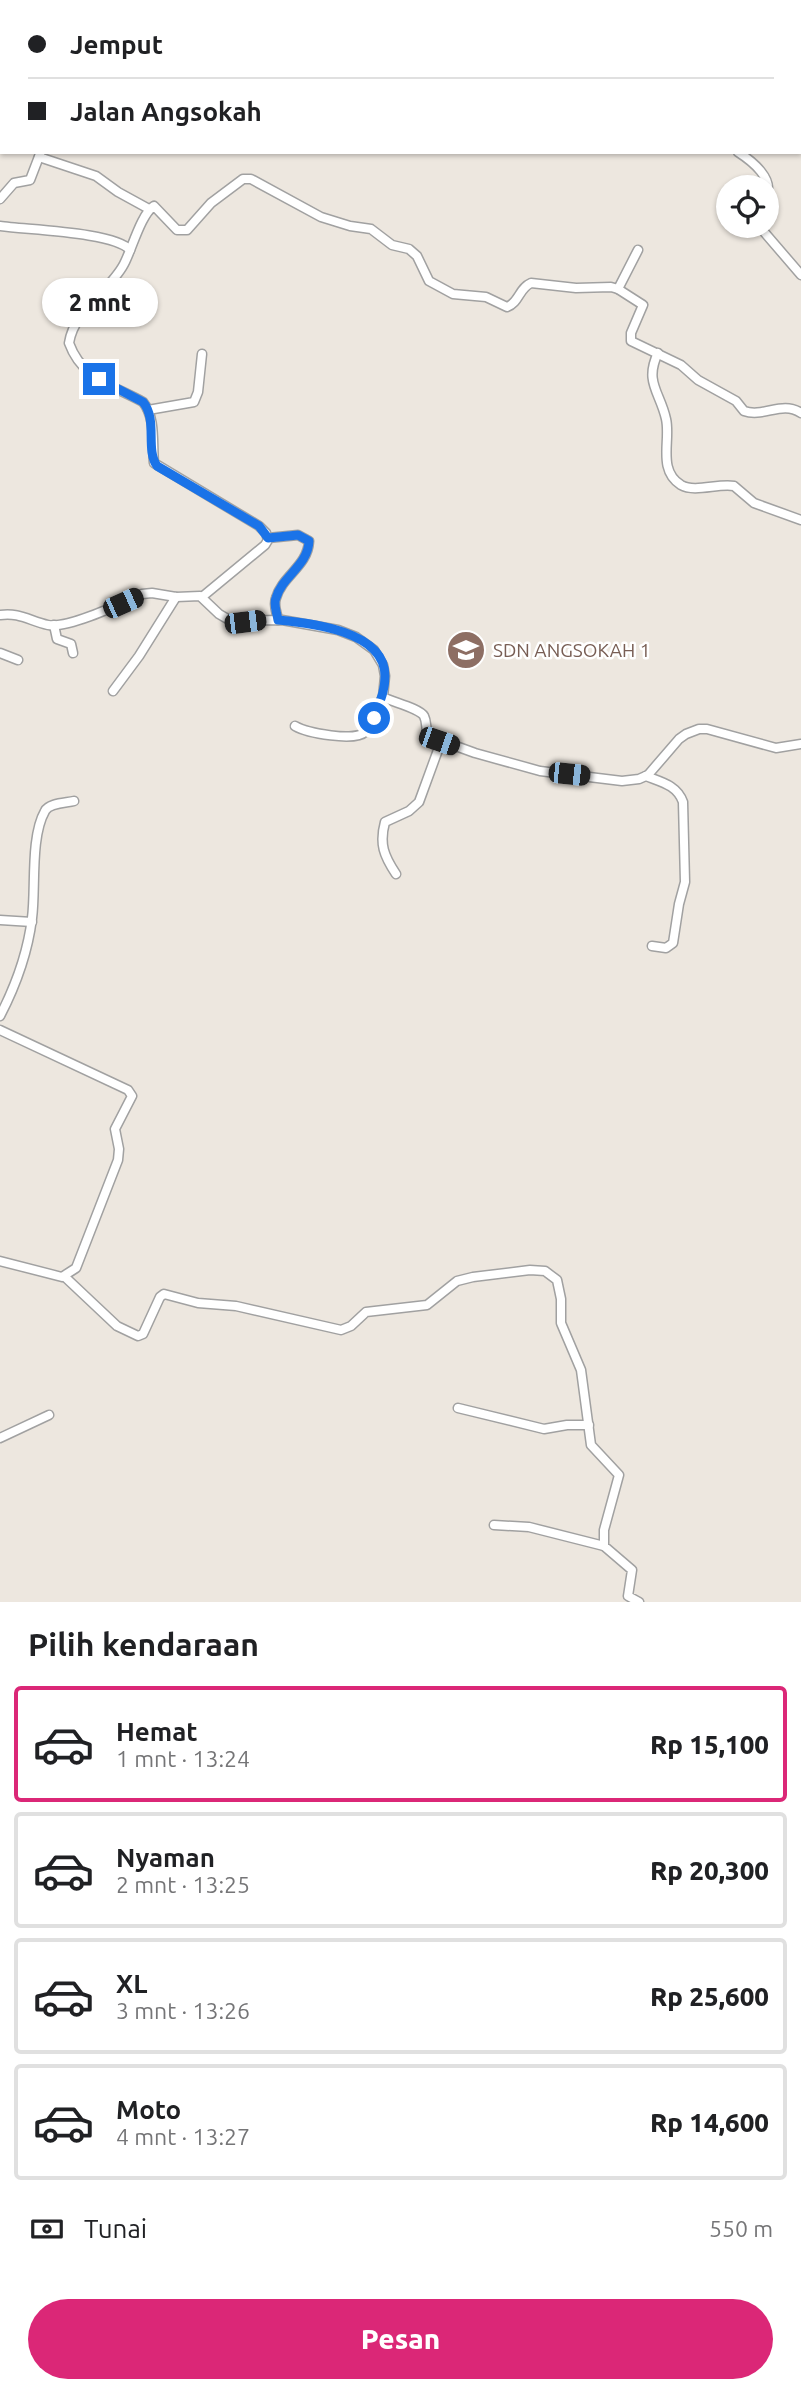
<!DOCTYPE html>
<html lang="id">
<head>
<meta charset="utf-8">
<style>
	:root { --surface:#fff; --page:#f6f6f6; --text:#202124; --muted:#757577; --line:#e0e0e0; --accent:#db2777 }
	body { margin:0; font-family:Ubuntu,sans-serif; background:var(--page); color:var(--text); height:100vh; display:flex; flex-direction:column; font-size:26px; white-space:nowrap }
	* { box-sizing:border-box; margin:0 }
	p { font-size:23px; color:var(--muted) }
	.icon { flex:none; width:38px; height:38px; fill:none; stroke:currentColor; stroke-width:2; stroke-linecap:round; stroke-linejoin:round }
	.map { position:relative; height:1602px; overflow:hidden }
	.side { display:flex; flex-direction:column; background:var(--surface); flex:1 }
	.side>* { flex:none }
	.banner { position:absolute; left:0px; top:0px; width:802px; height:154px; box-shadow:0 2px 5px #0004; display:grid; align-content:center; height:154px; padding:0 28px; background:var(--surface) }
	.tools { position:absolute; left:716px; top:175px; display:grid; gap:14px }
	.tools a { display:grid; place-items:center; width:63px; height:63px; border-radius:50%; background:var(--surface); box-shadow:0 2px 5px #0004; font-size:35px }
	.end { position:absolute; width:32px; height:32px; margin:-16px; border:9px solid #1a73e8; background:#fff; box-shadow:0 0 0 4px #fff }
	.from { border-radius:50% }
	.bubble { position:absolute; height:49px; border-radius:24px; background:var(--surface); box-shadow:0 2px 5px #0004; font-size:23px; font-weight:800; line-height:49px; text-align:center }
	.car { position:absolute; width:21px; height:42px; margin:-21px -10px; border-radius:9px; box-shadow:0 0 5px 2px #0007; background:linear-gradient(#222 24%,#8ab4d8 0 40%,#222 0 76%,#8ab4d8 0 86%,#222 0) }
	.banner b { display:flex; align-items:center; gap:24px; height:66px; font-size:26px }
	.banner b+b { border-top:2px solid var(--line) }
	.banner i { width:18px; height:18px; background:var(--text) }
	ul { padding:0; list-style:none }
	li { display:flex; align-items:center; gap:21px; height:116px; margin:0 14px 10px; padding:0 14px; border:4px solid var(--line); border-radius:7px }
	li div { flex:1 }
	li b { display:block; font-size:26px }
	li em { font-style:normal; font-weight:800 }
	li.active { border-color:var(--accent) }
	li>.icon { width:63px; height:63px; stroke-width:1.5 }
	h2 { padding:0 28px; font-size:32px; line-height:84px }
	.pay { display:flex; align-items:center; gap:18px; height:77px; padding:0 28px; font-size:26px }
	.pay p { margin-inline-start:auto }
	.action { display:flex; gap:14px; margin-top:auto; padding:14px 28px }
	.action a { flex:1; height:80px; border-radius:42px; background:var(--accent); color:#fff; font-size:28px; font-weight:800; line-height:80px; text-align:center }
	.map>svg:first-child { display:block }
	.lines { fill:none; stroke-linecap:round; stroke-linejoin:round }
	.minor-casing { stroke:#a1a1a1; stroke-width:11 }
	.minor { stroke:#fff; stroke-width:8 }
	.route { stroke:#1a73e8; stroke-width:9 }
	.labels { text-anchor:middle; stroke-width:5; stroke-linejoin:round; paint-order:stroke }
	.education-label { font-size:19px; fill:#785e54; stroke:#fff; text-anchor:start }
</style>
</head>
<body>
<div class="map">
<svg width="801" height="1602" viewBox="0 0 801 1602">
	<rect width="100%" height="100%" fill="#ede7df"/>
	<g class="lines">
		<defs>
			<g id="minor">
				<path d="M 730,2 L 732,0"/>
				<path d="M 738,152 C 752,161 775,179 766,197"/>
				<path d="M 39,157 L 96,176 L 118,192 L 149,209"/>
				<path d="M 0,199 L 14,183 L 30,180 L 40,154"/>
				<path d="M 0,226 C 27,230 115,232 130,250"/>
				<path d="M 759,226 L 801,275"/>
				<path d="M 618,289 L 638,250"/>
				<path d="M 658,353 C 644,382 660,392 666,419 C 671,440 657,470 681,485 C 695,493 718,483 734,486 L 754,503 L 801,520"/>
				<path d="M 148,410 L 194,402 L 198,392 L 202,354"/>
				<path d="M 268,538 L 298,535 L 309,541 C 308,566 282,576 276,598 C 273,605 277,613 278,620"/>
				<path d="M 202,597 L 265,545 L 268,540 L 266,533 L 259,526 L 154,463 C 152,444 156,418 143,402 C 112,385 82,379 69,343 C 74,310 110,291 124,264 C 132,249 141,214 154,206 L 177,230 L 187,230 L 211,203 L 243,179 L 251,179 L 321,217 L 350,226 L 371,229 L 392,245 L 409,249 L 417,256 L 429,281 L 453,294 L 486,297 L 507,307 C 519,303 519,288 531,283 L 576,288 L 611,287 L 618,289 L 643,305 L 631,333 L 631,341 L 681,365 L 698,380 L 736,401 L 744,411 C 764,418 782,400 801,413"/>
				<path d="M 0,615 C 19,612 30,621 48,625 C 68,629 122,603 142,594 L 152,593 L 176,597 L 200,596 L 219,614 L 231,621 L 282,620 L 338,630 L 356,637 L 374,650 L 383,665 L 385,676 L 383,697 C 392,702 419,708 424,716 C 428,724 424,731 431,737 L 475,753 L 540,771 L 622,781 L 639,779 L 648,775 L 679,739 L 686,734 L 699,729 L 707,729 L 776,748 L 801,744"/>
				<path d="M 54,625 L 57,639 L 71,644 L 73,653"/>
				<path d="M 0,653 L 18,660"/>
				<path d="M 113,691 L 139,656 L 176,597"/>
				<path d="M 295,726 C 307,733 355,742 365,732 C 375,723 376,708 383,697"/>
				<path d="M 646,776 C 661,782 677,785 683,802 L 685,882 L 679,904 L 673,943 L 666,948 L 652,946"/>
				<path d="M 396,874 C 384,856 379,844 385,822 L 409,811 L 419,802 L 438,750 L 432,738"/>
				<path d="M 0,920 L 32,922"/>
				<path d="M 0,1016 C 15,987 28,951 32,918 C 36,889 30,837 45,811 C 49,803 66,803 74,801"/>
				<path d="M 0,1030 L 128,1090 L 132,1096 L 115,1129 L 119,1149 L 118,1160 L 76,1268 L 62,1277 L 0,1261"/>
				<path d="M 65,1277 L 117,1326 L 138,1336 L 143,1334 L 160,1297 L 164,1294 L 198,1303 L 236,1306 L 341,1330 L 351,1326 L 366,1312 L 427,1305 L 457,1281 L 473,1277 L 530,1270 L 545,1271 L 557,1280 L 561,1299 L 561,1323 L 581,1370 L 591,1445 L 619,1475 L 604,1530 L 604,1546 L 632,1570 L 628,1596 L 639,1602"/>
				<path d="M 458,1408 L 544,1429 L 567,1425 L 589,1425"/>
				<path d="M 0,1438 L 49,1415"/>
				<path d="M 494,1525 L 529,1527 L 604,1546"/>
			</g>
		</defs>
		<use href="#minor" class="minor-casing"/>
		<use href="#minor" class="minor"/>
	</g>
	<g class="lines">
		<path class="route" d="M 99,379 L 143,402 C 158,420 145,449 157,466 L 259,526 L 268,538 L 298,535 L 309,541 C 308,566 282,576 276,598 C 273,604 277,613 278,620 C 311,623 385,631 385,676 C 385,692 379,703 374,718"/>
	</g>
	<defs>
		<symbol id="school-disc" viewBox="-11 -11 22 22"><circle r="9.5" fill="#8d6e63" stroke="#fff"/><path d="M0-5L7-2L0 1L-7-2ZM-4 1L0 2.5L4 1V4Q0 6-4 4Z" fill="#fff"/></symbol>
	</defs>
	<g fill-rule="evenodd">
		<use href="#school-disc" x="444" y="628" width="44" height="44"/>
	</g>
	<g class="labels">
		<g class="education-label">
			<text x="493" y="657">SDN ANGSOKAH 1</text>
		</g>
	</g>
</svg>
<div class="tools">
<a><svg class="icon" aria-label="locate" viewBox="0 0 24 24"><circle cx="12" cy="12" r="6"/><path d="M12 2v4M12 18v4M2 12h4M18 12h4"/></svg></a>
</div>
<i class="end from" style="left:374px;top:718px"></i>
<i class="end" style="left:99px;top:379px"></i>
<div class="bubble" style="left:42px;top:278px;width:116px">2 mnt</div>
<i class="car" style="left:123px;top:603px;rotate:66deg"></i>
<i class="car" style="left:245px;top:622px;rotate:83deg"></i>
<i class="car" style="left:439px;top:741px;rotate:109deg"></i>
<i class="car" style="left:569px;top:774px;rotate:96deg"></i>
<div class="banner">
<b><i class="from"></i>Jemput</b>
<b><i></i>Jalan Angsokah</b>
</div>
</div>
<section class="side">
<h2>Pilih kendaraan</h2>
<ul>
<li class="active"><svg class="icon" aria-label="car" viewBox="0 0 24 24"><path d="M5 17H2v-5l4-1 3-4h7l3 4 3 1v5h-3M9 17h6M6 11h13"/><circle cx="7" cy="17" r="2"/><circle cx="17" cy="17" r="2"/></svg><div><b>Hemat</b><p>1 mnt · 13:24</p></div><em>Rp 15,100</em></li>
<li><svg class="icon" aria-label="car" viewBox="0 0 24 24"><path d="M5 17H2v-5l4-1 3-4h7l3 4 3 1v5h-3M9 17h6M6 11h13"/><circle cx="7" cy="17" r="2"/><circle cx="17" cy="17" r="2"/></svg><div><b>Nyaman</b><p>2 mnt · 13:25</p></div><em>Rp 20,300</em></li>
<li><svg class="icon" aria-label="car" viewBox="0 0 24 24"><path d="M5 17H2v-5l4-1 3-4h7l3 4 3 1v5h-3M9 17h6M6 11h13"/><circle cx="7" cy="17" r="2"/><circle cx="17" cy="17" r="2"/></svg><div><b>XL</b><p>3 mnt · 13:26</p></div><em>Rp 25,600</em></li>
<li><svg class="icon" aria-label="car" viewBox="0 0 24 24"><path d="M5 17H2v-5l4-1 3-4h7l3 4 3 1v5h-3M9 17h6M6 11h13"/><circle cx="7" cy="17" r="2"/><circle cx="17" cy="17" r="2"/></svg><div><b>Moto</b><p>4 mnt · 13:27</p></div><em>Rp 14,600</em></li>
</ul>
<div class="pay"><svg class="icon" aria-label="cash" viewBox="0 0 24 24"><path d="M3 7h18v10H3z"/><circle cx="12" cy="12" r="2"/></svg>Tunai<p>550 m</p></div>
<div class="action"><a>Pesan</a></div>
</section>
</body>
</html>
